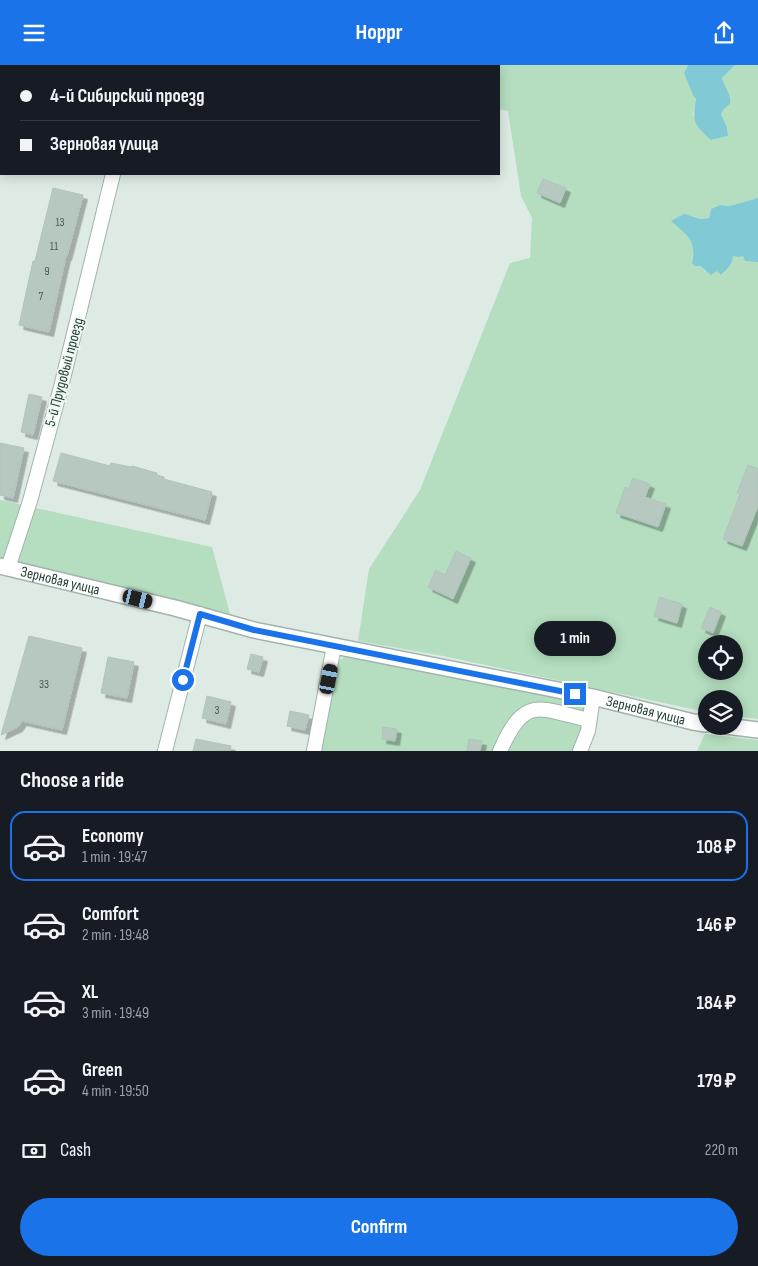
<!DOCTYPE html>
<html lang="en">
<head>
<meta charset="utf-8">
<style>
	:root { --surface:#171b24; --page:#242831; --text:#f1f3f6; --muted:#9ea1a6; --line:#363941; --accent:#1a73e8 }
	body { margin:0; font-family:"Sofia Sans Condensed",sans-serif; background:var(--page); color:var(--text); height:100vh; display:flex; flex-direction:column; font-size:19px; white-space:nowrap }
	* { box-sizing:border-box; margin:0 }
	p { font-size:16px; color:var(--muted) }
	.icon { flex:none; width:28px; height:28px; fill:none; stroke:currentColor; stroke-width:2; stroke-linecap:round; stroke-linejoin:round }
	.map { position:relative; height:686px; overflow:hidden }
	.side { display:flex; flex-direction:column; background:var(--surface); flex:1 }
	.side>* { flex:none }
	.top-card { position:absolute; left:0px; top:0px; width:500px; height:110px; box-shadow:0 2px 12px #0003; display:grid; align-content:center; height:110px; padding:0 20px; background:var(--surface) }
	.tools { position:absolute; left:698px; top:570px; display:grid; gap:10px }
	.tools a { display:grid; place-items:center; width:45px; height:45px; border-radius:50%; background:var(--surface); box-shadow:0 2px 12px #0003; font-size:25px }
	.end { position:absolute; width:22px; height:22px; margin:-11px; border:6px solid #1a73e8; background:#fff; box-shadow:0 0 0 2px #fff }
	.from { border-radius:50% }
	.bubble { position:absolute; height:35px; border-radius:18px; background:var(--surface); box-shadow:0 2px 12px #0003; font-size:16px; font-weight:700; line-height:35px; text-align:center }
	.car { position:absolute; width:15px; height:30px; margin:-15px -8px; border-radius:6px; box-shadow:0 0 4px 1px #0007; background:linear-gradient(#222 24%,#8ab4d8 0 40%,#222 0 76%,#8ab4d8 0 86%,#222 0) }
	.top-card b { display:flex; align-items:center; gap:18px; height:48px; font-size:19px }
	.top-card b+b { border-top:1px solid var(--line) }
	.top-card i { width:12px; height:12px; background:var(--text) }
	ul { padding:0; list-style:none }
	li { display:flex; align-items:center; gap:15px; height:70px; margin:0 10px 8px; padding:0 10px; border:2px solid transparent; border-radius:15px }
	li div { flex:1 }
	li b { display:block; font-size:19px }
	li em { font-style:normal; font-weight:700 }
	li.current { border-color:var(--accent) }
	li>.icon { width:45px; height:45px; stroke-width:1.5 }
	h2 { padding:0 20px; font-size:22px; line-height:60px }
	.pay { display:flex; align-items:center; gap:12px; height:55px; padding:0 20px; font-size:19px }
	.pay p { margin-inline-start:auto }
	.primary-button { display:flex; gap:10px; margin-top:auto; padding:10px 20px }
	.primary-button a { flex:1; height:58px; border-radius:30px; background:var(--accent); color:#fff; font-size:20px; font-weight:700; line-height:58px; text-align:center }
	header { display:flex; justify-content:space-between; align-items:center; height:65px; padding:0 20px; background:var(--accent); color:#fff; font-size:22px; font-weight:700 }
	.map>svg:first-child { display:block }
	.green { fill:#b4debf; fill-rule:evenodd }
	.water { fill:#81c9d4 }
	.building { fill:#b6c8c0; stroke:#b0c4bc; filter:url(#shadow) }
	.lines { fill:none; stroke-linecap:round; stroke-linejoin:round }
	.minor-casing { stroke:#a1b3ac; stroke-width:16 }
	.tertiary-casing { stroke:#a1b3ac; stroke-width:18 }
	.minor { stroke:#fff; stroke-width:14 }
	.tertiary { stroke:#fff; stroke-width:15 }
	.route { stroke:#1a73e8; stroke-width:6 }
	.labels { text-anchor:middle; stroke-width:4; stroke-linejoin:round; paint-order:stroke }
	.number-label { font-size:12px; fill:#445e56 }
	.street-label { font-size:15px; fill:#1e3b33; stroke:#eef7f2 }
</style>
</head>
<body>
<header><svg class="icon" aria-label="menu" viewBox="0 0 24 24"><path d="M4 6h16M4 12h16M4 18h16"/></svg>Hoppr<svg class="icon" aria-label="share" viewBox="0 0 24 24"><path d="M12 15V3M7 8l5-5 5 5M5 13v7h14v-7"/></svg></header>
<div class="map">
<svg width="758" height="686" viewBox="0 0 758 686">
	<defs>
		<filter id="shadow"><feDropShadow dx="4.5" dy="4.5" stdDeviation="0" flood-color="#0004"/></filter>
	</defs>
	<rect width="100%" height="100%" fill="#deebe5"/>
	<g class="green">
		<path d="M 152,0 L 688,0 L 684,8 L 696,34 L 693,50 L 711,75 L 728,71 L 727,62 L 721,49 L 724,44 L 730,39 L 722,13 L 735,0 L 758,0 L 758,133 L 729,141 L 720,140 L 711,144 L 709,153 L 701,154 L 693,151 L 684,167 C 695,179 694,182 692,198 L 700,201 L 705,206 L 717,206 L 722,210 C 728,204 732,199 732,191 L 743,190 L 745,196 L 758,196 L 758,654 L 734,651 L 734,634 L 706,634 L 706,647 L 443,591 L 358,576 L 369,504 L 420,425 L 510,198 L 530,193 L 532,153 L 521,131 L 508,46 L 499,44 L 499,1 L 152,1 ZM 706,579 L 734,579 L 734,606 L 706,606 Z"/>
		<path d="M 0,435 L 212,482 L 230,549 L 0,492 Z"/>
		<path d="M 344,592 L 582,636 L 597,653 L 587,686 L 308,686 L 326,597 L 338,597 Z"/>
		<path d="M 705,669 L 758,675 L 758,686 L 697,686 Z"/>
	</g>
	<g class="water">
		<path d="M 688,0 L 735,0 L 722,13 C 724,22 732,30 730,39 L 724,44 L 721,49 L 727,62 L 728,71 L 711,75 C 694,60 692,56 696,34 L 693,30 L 684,8 Z"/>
		<path d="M 758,133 L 758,197 L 745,196 L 743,191 L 739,192 L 733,191 C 732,199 728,204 721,210 L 717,206 L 711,210 L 700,201 L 695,201 L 692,198 C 697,175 687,170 671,156 L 684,149 L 701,154 L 709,153 L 711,144 L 720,140 L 729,141 Z"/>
	</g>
	<g class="building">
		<path d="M 543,114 L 566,123 L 560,138 L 537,128 Z"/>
		<path d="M 53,123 L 83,130 L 67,191 L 66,191 L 49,267 L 19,260 L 33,196 L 35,196 Z"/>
		<path d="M 29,329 L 42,332 L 33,370 L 21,367 Z"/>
		<path d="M 0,378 L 24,383 L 13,433 L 0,430 Z"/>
		<path d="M 61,388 L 110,401 L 111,398 L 131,402 L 132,401 L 157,408 L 157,410 L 164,412 L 164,414 L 212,427 L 205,455 L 53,416 Z"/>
		<path d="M 748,400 L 758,404 L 758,441 L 742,481 L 723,474 L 740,429 L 737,428 Z"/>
		<path d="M 633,413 L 650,419 L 645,432 L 666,439 L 658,462 L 616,448 L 625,422 L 629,424 Z"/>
		<path d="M 456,486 L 471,493 L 453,534 L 428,522 L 436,505 L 445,510 Z"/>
		<path d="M 660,532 L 682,539 L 677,558 L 654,551 Z"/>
		<path d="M 710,542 L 721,547 L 713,568 L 701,563 Z"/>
		<path d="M 29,571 L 82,583 L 62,665 L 22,656 L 18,662 L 1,670 Z"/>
		<path d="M 251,589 L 263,592 L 259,607 L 247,604 Z"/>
		<path d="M 108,592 L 134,597 L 127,633 L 101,628 Z"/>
		<path d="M 207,631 L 231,637 L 226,659 L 202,653 Z"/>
		<path d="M 290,646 L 309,650 L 305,665 L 287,661 Z"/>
		<path d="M 383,662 L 397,664 L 395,676 L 382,674 Z"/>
		<path d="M 196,674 L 231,681 L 230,686 L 193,686 Z"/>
		<path d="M 469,674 L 482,676 L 480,686 L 467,686 Z"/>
	</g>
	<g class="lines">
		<defs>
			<g id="minor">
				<path d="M 138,1 L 138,0"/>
				<path d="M 8,503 L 30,436 L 61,322 L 113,109"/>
				<path d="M 165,686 L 200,549"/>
				<path d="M 314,686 L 334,581"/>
				<path d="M 500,686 C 525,630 537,643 589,655"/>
				<path d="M 580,686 L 588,666 L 593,632"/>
			</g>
			<g id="tertiary">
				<path id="s1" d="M 0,501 L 175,543 L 254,565 L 593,632 L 693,657 L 706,659"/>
				<path d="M 726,661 L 758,665"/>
			</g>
		</defs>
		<use href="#minor" class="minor-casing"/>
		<use href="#tertiary" class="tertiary-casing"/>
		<use href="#minor" class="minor"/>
		<use href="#tertiary" class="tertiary"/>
	</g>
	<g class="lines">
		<path class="route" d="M 183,615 L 200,549 L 254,565 L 575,629"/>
	</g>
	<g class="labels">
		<g class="number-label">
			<text x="60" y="161">13</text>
			<text x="54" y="185">11</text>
			<text x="47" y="210">9</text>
			<text x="41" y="235">7</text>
			<text x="44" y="623">33</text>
			<text x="217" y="649">3</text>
		</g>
		<g class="street-label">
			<text transform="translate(64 307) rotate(-75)" y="5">5-й Прудовый проезд</text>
			<text dy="5" stroke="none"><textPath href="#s1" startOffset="62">Зерновая улица</textPath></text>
			<text dy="5" stroke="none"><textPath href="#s1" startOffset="662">Зерновая улица</textPath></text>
		</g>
	</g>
</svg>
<div class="tools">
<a><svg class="icon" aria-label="locate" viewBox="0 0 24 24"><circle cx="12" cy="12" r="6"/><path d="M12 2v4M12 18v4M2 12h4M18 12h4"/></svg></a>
<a><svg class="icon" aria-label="layers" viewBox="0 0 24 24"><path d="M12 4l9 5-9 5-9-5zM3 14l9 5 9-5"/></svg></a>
</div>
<i class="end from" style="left:183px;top:615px"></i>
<i class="end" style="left:575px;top:629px"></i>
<div class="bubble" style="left:534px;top:556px;width:82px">1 min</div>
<i class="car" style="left:138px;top:534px;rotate:104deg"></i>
<i class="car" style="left:329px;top:614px;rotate:11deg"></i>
<div class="top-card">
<b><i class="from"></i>4-й Сибирский проезд</b>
<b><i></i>Зерновая улица</b>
</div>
</div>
<section class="side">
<h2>Choose a ride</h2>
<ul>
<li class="current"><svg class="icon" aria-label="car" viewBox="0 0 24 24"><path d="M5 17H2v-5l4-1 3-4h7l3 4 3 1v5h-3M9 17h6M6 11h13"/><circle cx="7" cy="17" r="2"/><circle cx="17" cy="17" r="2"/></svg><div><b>Economy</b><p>1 min · 19:47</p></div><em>108 ₽</em></li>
<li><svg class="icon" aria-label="car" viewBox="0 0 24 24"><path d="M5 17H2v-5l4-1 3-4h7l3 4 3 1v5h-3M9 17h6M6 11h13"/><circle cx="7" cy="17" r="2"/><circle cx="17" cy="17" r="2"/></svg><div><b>Comfort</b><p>2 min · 19:48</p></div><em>146 ₽</em></li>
<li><svg class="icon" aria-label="car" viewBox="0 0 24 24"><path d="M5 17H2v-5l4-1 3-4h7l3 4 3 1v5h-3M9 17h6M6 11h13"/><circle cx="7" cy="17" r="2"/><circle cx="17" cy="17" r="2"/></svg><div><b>XL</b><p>3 min · 19:49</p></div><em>184 ₽</em></li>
<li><svg class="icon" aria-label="car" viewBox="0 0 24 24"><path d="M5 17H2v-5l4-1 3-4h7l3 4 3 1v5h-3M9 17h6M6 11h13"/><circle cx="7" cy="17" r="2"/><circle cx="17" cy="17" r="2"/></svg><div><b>Green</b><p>4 min · 19:50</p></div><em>179 ₽</em></li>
</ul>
<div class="pay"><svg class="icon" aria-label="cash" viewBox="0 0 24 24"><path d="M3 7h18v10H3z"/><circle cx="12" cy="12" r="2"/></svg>Cash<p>220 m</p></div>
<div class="primary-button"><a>Confirm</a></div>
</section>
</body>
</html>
